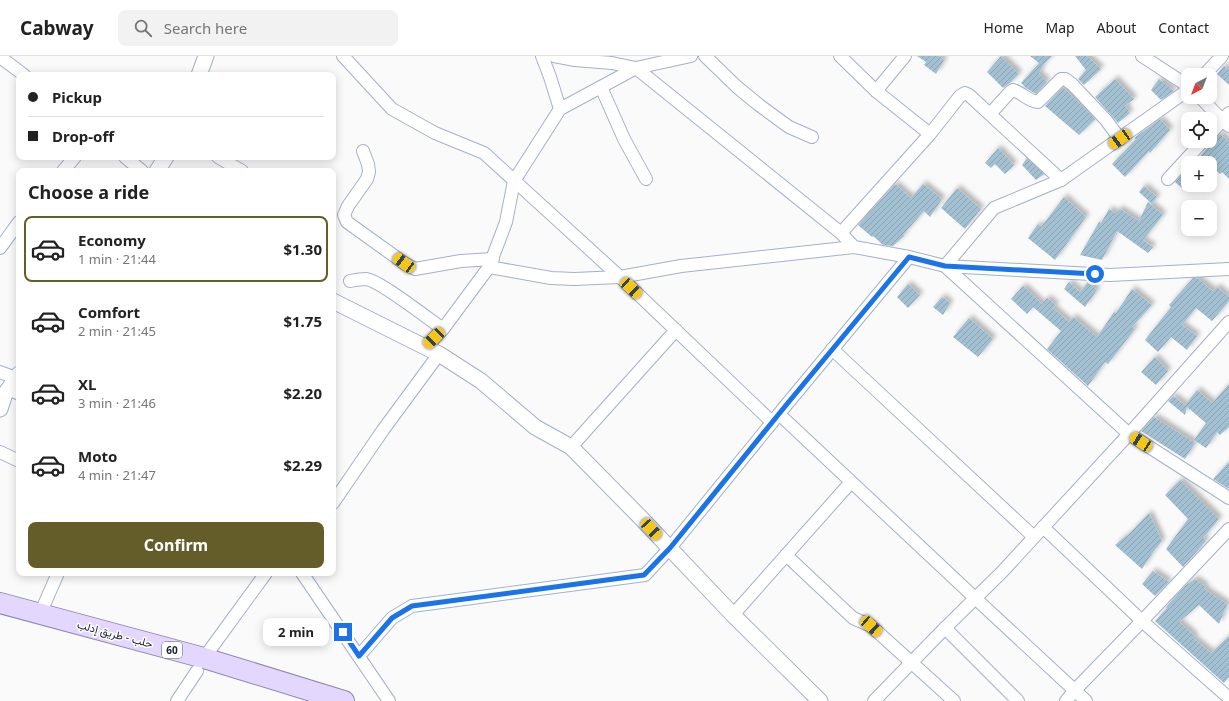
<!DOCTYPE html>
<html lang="en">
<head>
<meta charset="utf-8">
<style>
	:root { --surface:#fff; --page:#f2f2f2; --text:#222; --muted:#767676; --line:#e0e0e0; --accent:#645c29 }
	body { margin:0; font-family:"Noto Sans",Vazirmatn,sans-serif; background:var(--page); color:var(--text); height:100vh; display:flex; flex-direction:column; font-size:15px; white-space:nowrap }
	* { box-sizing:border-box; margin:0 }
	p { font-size:13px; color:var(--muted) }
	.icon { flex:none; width:22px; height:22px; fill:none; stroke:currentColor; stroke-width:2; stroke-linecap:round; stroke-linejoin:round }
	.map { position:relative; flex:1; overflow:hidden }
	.drawer { position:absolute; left:16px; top:112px; width:320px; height:408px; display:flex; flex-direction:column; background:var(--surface); border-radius:8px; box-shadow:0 2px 10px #0003 }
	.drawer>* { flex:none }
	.top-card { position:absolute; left:16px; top:16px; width:320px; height:88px; border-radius:8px; box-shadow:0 2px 10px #0003; display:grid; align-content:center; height:88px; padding:0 12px; background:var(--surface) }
	.needle { width:26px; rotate:222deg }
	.controls { position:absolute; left:1181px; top:12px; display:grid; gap:8px }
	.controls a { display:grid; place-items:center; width:36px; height:36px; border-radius:8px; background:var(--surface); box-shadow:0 2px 10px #0003; font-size:20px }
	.end { position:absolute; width:18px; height:18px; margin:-9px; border:5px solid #1a73e8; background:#fff; box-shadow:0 0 0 2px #fff }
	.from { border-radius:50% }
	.bubble { position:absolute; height:28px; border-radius:8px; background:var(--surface); box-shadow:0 2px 10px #0003; font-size:13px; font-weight:700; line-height:28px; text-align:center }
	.car { position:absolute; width:12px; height:24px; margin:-12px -6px; border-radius:5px; box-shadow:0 0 3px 1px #0007; background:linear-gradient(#f5c518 24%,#345 0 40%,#f5c518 0 76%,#345 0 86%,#f5c518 0) }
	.top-card b { display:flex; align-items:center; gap:14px; height:38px; font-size:15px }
	.top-card b+b { border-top:1px solid var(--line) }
	.top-card i { width:10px; height:10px; background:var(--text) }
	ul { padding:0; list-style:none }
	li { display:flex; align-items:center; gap:12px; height:66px; margin:0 8px 6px; padding:0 4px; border:2px solid transparent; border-radius:8px }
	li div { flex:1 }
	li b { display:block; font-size:15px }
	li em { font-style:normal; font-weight:700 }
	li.on { border-color:var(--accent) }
	li>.icon { width:36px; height:36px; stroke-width:1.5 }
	h2 { padding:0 12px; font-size:18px; line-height:48px }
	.cta { display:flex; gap:8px; margin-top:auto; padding:8px 12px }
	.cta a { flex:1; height:46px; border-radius:8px; background:var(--accent); color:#fff; font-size:16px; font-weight:700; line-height:46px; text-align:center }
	header { display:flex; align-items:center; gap:24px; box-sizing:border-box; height:56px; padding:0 20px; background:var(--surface); border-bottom:1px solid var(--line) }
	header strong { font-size:19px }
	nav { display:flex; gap:22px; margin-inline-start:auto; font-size:14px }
	.search { width:280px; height:36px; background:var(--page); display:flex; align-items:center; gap:10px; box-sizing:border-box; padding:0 14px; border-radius:8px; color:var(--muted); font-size:15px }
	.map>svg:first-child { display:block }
	.building { fill:url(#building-hatch); filter:url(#shadow) }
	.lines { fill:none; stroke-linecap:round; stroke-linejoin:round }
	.minor-casing { stroke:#a4b0ca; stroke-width:14 }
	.tertiary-casing { stroke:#a4b0ca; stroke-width:17 }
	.primary-casing { stroke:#9185b2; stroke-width:22 }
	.minor { stroke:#fff; stroke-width:12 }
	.tertiary { stroke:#fff; stroke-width:15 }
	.primary { stroke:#e3d7fd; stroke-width:20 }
	.route { stroke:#1a73e8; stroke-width:5 }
	.labels { text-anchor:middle; stroke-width:3; stroke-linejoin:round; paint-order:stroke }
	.shield { fill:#fff; stroke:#5f6269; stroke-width:1 }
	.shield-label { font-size:10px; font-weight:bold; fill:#1b1f29 }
	.street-label { font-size:11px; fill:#1b1f29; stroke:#fff }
</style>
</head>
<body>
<header>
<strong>Cabway</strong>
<div class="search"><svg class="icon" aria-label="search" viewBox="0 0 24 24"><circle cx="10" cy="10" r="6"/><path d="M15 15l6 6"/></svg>Search here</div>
<nav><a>Home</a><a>Map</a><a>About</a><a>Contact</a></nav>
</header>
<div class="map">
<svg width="1229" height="645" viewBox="0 0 1229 645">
	<defs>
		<pattern id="building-hatch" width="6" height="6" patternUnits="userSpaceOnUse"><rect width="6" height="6" fill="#a2c0d1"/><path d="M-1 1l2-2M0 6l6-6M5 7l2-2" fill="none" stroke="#8ba5b3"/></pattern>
		<filter id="shadow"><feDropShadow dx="3.5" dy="-3.5" stdDeviation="2" flood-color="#0004"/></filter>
	</defs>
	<rect width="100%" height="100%" fill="#fafafa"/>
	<g class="building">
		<path d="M 917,0 L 939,0 L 944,4 L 936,18 L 924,9 L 926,6 Z"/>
		<path d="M 1001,0 L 1019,18 L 1010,27 L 1003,32 L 987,16 Z"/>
		<path d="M 1030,0 L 1052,0 L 1043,9 L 1039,18 L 1047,26 L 1036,38 L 1026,32 L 1021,27 L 1039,7 Z"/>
		<path d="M 1075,0 L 1087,0 L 1101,13 L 1084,29 L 1078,23 L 1086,14 Z"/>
		<path d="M 1224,10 L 1229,14 L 1229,29 L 1217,18 Z"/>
		<path d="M 1115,23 L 1134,43 L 1125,50 L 1130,57 L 1118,67 L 1111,59 L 1095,41 Z"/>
		<path d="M 1159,23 L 1174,35 L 1161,44 L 1151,34 Z"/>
		<path d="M 1063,31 L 1095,63 L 1079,79 L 1045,50 Z"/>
		<path d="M 1160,63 L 1170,74 L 1150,97 L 1149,95 L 1125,121 L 1112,108 L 1136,83 L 1134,82 Z"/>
		<path d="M 1220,78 L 1229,86 L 1229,123 L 1222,116 L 1220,118 L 1210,109 L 1210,107 L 1208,107 L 1200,100 L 1209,90 L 1210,85 L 1215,83 Z"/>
		<path d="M 998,92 L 1014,109 L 1005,118 L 995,108 L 991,112 L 985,107 Z"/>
		<path d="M 1027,102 L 1044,118 L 1036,124 L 1022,109 Z"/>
		<path d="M 1188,112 L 1188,127 L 1182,132 L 1175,126 Z"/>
		<path d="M 895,128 L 911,142 L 923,128 L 942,143 L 930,161 L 924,155 L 903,179 L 904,180 L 893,190 L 883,189 L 873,180 L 872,181 L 858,169 Z"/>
		<path d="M 1144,130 L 1157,141 L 1152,148 L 1139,136 Z"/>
		<path d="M 957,132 L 981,153 L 965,173 L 941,152 Z"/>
		<path d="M 1064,141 L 1086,161 L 1055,204 L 1028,182 L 1038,168 L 1041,171 Z"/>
		<path d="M 1148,146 L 1163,159 L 1143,184 L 1153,191 L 1148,197 L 1117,175 L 1102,204 L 1080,199 L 1099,166 L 1101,167 L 1109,153 L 1115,157 L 1120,153 L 1139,165 Z"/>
		<path d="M 1193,222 L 1197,222 L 1213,235 L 1217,231 L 1229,241 L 1229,245 L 1212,265 L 1196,252 L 1182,269 L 1197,280 L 1187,294 L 1171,281 L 1158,296 L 1145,284 L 1171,251 L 1169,249 Z"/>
		<path d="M 1069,226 L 1080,236 L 1088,226 L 1097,234 L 1085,251 L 1064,233 Z"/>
		<path d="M 908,228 L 920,239 L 908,252 L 897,241 Z"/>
		<path d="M 1023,230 L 1042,248 L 1047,242 L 1056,249 L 1053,252 L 1069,266 L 1073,261 L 1097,281 L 1114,256 L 1116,257 L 1132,233 L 1152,249 L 1132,271 L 1135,273 L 1108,308 L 1105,306 L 1088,330 L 1047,293 L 1061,275 L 1033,251 L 1027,258 L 1011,243 Z"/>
		<path d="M 942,241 L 950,247 L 943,259 L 933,251 Z"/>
		<path d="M 969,262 L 993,283 L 978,301 L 953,281 Z"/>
		<path d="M 1155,301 L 1168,315 L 1156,329 L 1141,316 Z"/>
		<path d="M 1229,328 L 1229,371 L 1220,379 L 1217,376 L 1206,392 L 1194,384 L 1206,367 L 1187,351 L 1185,359 L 1168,345 L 1173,340 L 1185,349 L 1197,334 L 1212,347 Z"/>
		<path d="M 1154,361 L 1195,387 L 1185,403 L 1141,375 Z"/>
		<path d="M 1229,406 L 1229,433 L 1213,423 Z"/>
		<path d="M 1180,424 L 1219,463 L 1203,482 L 1206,485 L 1183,511 L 1166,493 L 1188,463 L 1165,439 Z"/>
		<path d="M 1149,457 L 1162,485 L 1153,496 L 1142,513 L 1115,489 L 1127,479 L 1127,480 Z"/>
		<path d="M 1153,515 L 1169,526 L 1155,540 L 1142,528 Z"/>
		<path d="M 1195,523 L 1206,531 L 1204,533 L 1227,548 L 1219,568 L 1199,549 L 1179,566 L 1195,580 L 1193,582 L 1211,597 L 1229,580 L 1229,621 L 1224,627 L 1155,565 L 1167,552 L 1166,551 L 1186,529 Z"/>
	</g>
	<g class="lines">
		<defs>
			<g id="minor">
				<path d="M 343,0 L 392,53 L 435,77 L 484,97 L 620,221 L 772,366"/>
				<path d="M 542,0 L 550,21 L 560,53"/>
				<path d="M 554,0 L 575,4 L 612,7 L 636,12 L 691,0"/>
				<path d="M 705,0 L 737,31 L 759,49 L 789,71 L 812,81"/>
				<path d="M 840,0 L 876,35 L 930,78"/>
				<path d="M 1142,0 L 1188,30"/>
				<path d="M 0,1 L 24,19"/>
				<path d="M 1204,19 L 1222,0"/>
				<path d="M 601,31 L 624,83 L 646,123"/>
				<path d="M 1188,34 L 1061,124 L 994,152 L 945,210 L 1129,378 L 1229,442"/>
				<path d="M 876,35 L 905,0"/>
				<path d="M 1200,41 L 1222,64 L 1229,70"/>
				<path d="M 990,58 L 1010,36 L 1013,34 C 1023,37 1028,45 1038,46 L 1061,23 L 1065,23 L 1072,28 L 1106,64 L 1120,83"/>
				<path d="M 1210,78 L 1229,57"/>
				<path d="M 363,95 L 368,108 L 369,116 L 367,123 L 348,150 L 344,159 L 347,166 L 404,207 L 415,213 L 461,205 L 493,203"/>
				<path d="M 125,101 L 142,115"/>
				<path d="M 218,101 L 242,115"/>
				<path d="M 63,115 L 75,101"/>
				<path d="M 1168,123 L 1203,85"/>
				<path d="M 841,177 L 930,78 L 960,40 L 965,37 L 969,39 L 1061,124"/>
				<path d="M 0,192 L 19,166"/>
				<path d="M 489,211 L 551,222 L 574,223 L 620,221 L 681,210 L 854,191"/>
				<path d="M 350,225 C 355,224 361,223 366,223 C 379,224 430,264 443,273"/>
				<path d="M 426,291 L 443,273 L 489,211 L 506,166 L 514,125 L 560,53 L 636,12 L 841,177 L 854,191 L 909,201 L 945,210 L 1110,219 L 1229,213"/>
				<path d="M 832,293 L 1034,481"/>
				<path d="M 0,316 L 16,322"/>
				<path d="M 9,333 L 19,338"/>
				<path d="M 779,358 L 975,542 L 1086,645"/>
				<path d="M 571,391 L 676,274"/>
				<path d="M 0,396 L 19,405"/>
				<path d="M 333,447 L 383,374 L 439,298"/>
				<path d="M 1043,471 L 1142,565 L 1229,473"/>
				<path d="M 786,499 L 853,562 L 871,570 L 954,645"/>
				<path d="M 302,517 L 389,645"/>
				<path d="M 40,558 L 58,517"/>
				<path d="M 733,559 L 851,426"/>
				<path d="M 945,572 L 1018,645"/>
				<path d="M 359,600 L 392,562 L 412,550 L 645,519 L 670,492 L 787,348 L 909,201"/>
				<path d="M 204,602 L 266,517"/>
				<path d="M 177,645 L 197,615"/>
				<path d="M 874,645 L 945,572 L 1002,516 L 1129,378 L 1229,266"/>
				<path d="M 1066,645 L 1075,634 L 1142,565 L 1229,642"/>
			</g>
			<g id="tertiary">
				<path d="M 199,19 L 206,0"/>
				<path d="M 157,115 L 166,101"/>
				<path d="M 333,245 L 439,298 L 481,325 L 535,371 L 571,391 L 642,463 L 733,559 L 820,645"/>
				<path d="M 0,353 L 5,338 L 19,318"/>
			</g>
			<path id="primary" d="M 0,547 L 204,602 L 344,645"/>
		</defs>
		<use href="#minor" class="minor-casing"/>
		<use href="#tertiary" class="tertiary-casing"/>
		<use href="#primary" class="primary-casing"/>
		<use href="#minor" class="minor"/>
		<use href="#tertiary" class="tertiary"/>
		<use href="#primary" class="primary"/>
	</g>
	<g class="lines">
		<path class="route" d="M 343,576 L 359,600 L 392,562 L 412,550 L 644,519 L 670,492 L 787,348 L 909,201 L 945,210 L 1095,218"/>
	</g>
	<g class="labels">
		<rect class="shield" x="162" y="586" width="20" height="16" rx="3"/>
		<g class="shield-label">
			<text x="172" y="598">60</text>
		</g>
		<g class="street-label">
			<text transform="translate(115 578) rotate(15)" y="4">حلب - طريق إدلب</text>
		</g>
	</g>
</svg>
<div class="controls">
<a><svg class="needle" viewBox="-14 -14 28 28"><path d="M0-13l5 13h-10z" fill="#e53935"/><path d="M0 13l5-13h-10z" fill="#767676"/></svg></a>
<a><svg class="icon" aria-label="locate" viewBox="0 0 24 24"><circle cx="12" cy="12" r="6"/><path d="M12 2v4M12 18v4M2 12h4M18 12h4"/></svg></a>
<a>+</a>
<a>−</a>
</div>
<i class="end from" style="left:1095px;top:218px"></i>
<i class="end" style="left:343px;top:576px"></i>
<div class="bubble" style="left:263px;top:562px;width:66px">2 min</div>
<i class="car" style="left:1120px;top:83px;rotate:235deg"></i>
<i class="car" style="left:404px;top:207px;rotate:306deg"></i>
<i class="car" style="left:631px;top:232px;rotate:133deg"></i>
<i class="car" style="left:434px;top:282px;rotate:226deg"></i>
<i class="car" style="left:1141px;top:386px;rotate:303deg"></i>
<i class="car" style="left:651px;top:473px;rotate:137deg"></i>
<i class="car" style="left:871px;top:570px;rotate:132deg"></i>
<div class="top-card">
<b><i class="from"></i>Pickup</b>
<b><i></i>Drop-off</b>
</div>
<section class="drawer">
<h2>Choose a ride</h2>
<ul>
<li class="on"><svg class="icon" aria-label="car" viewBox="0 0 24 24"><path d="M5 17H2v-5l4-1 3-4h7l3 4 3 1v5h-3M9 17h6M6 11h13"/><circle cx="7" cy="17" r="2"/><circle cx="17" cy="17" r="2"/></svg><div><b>Economy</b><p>1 min · 21:44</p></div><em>$1.30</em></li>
<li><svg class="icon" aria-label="car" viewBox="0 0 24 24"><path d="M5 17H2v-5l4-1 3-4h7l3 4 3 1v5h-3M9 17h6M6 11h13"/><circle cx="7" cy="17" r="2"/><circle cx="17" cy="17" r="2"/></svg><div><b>Comfort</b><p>2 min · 21:45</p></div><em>$1.75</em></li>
<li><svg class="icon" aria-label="car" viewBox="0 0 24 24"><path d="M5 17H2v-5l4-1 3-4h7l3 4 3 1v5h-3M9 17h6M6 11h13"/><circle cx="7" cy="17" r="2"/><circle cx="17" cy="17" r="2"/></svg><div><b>XL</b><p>3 min · 21:46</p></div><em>$2.20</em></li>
<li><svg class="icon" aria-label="car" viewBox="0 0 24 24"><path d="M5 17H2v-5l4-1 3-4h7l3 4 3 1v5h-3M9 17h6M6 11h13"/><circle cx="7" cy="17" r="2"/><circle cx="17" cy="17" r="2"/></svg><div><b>Moto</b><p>4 min · 21:47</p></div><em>$2.29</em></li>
</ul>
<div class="cta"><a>Confirm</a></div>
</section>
</div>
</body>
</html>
